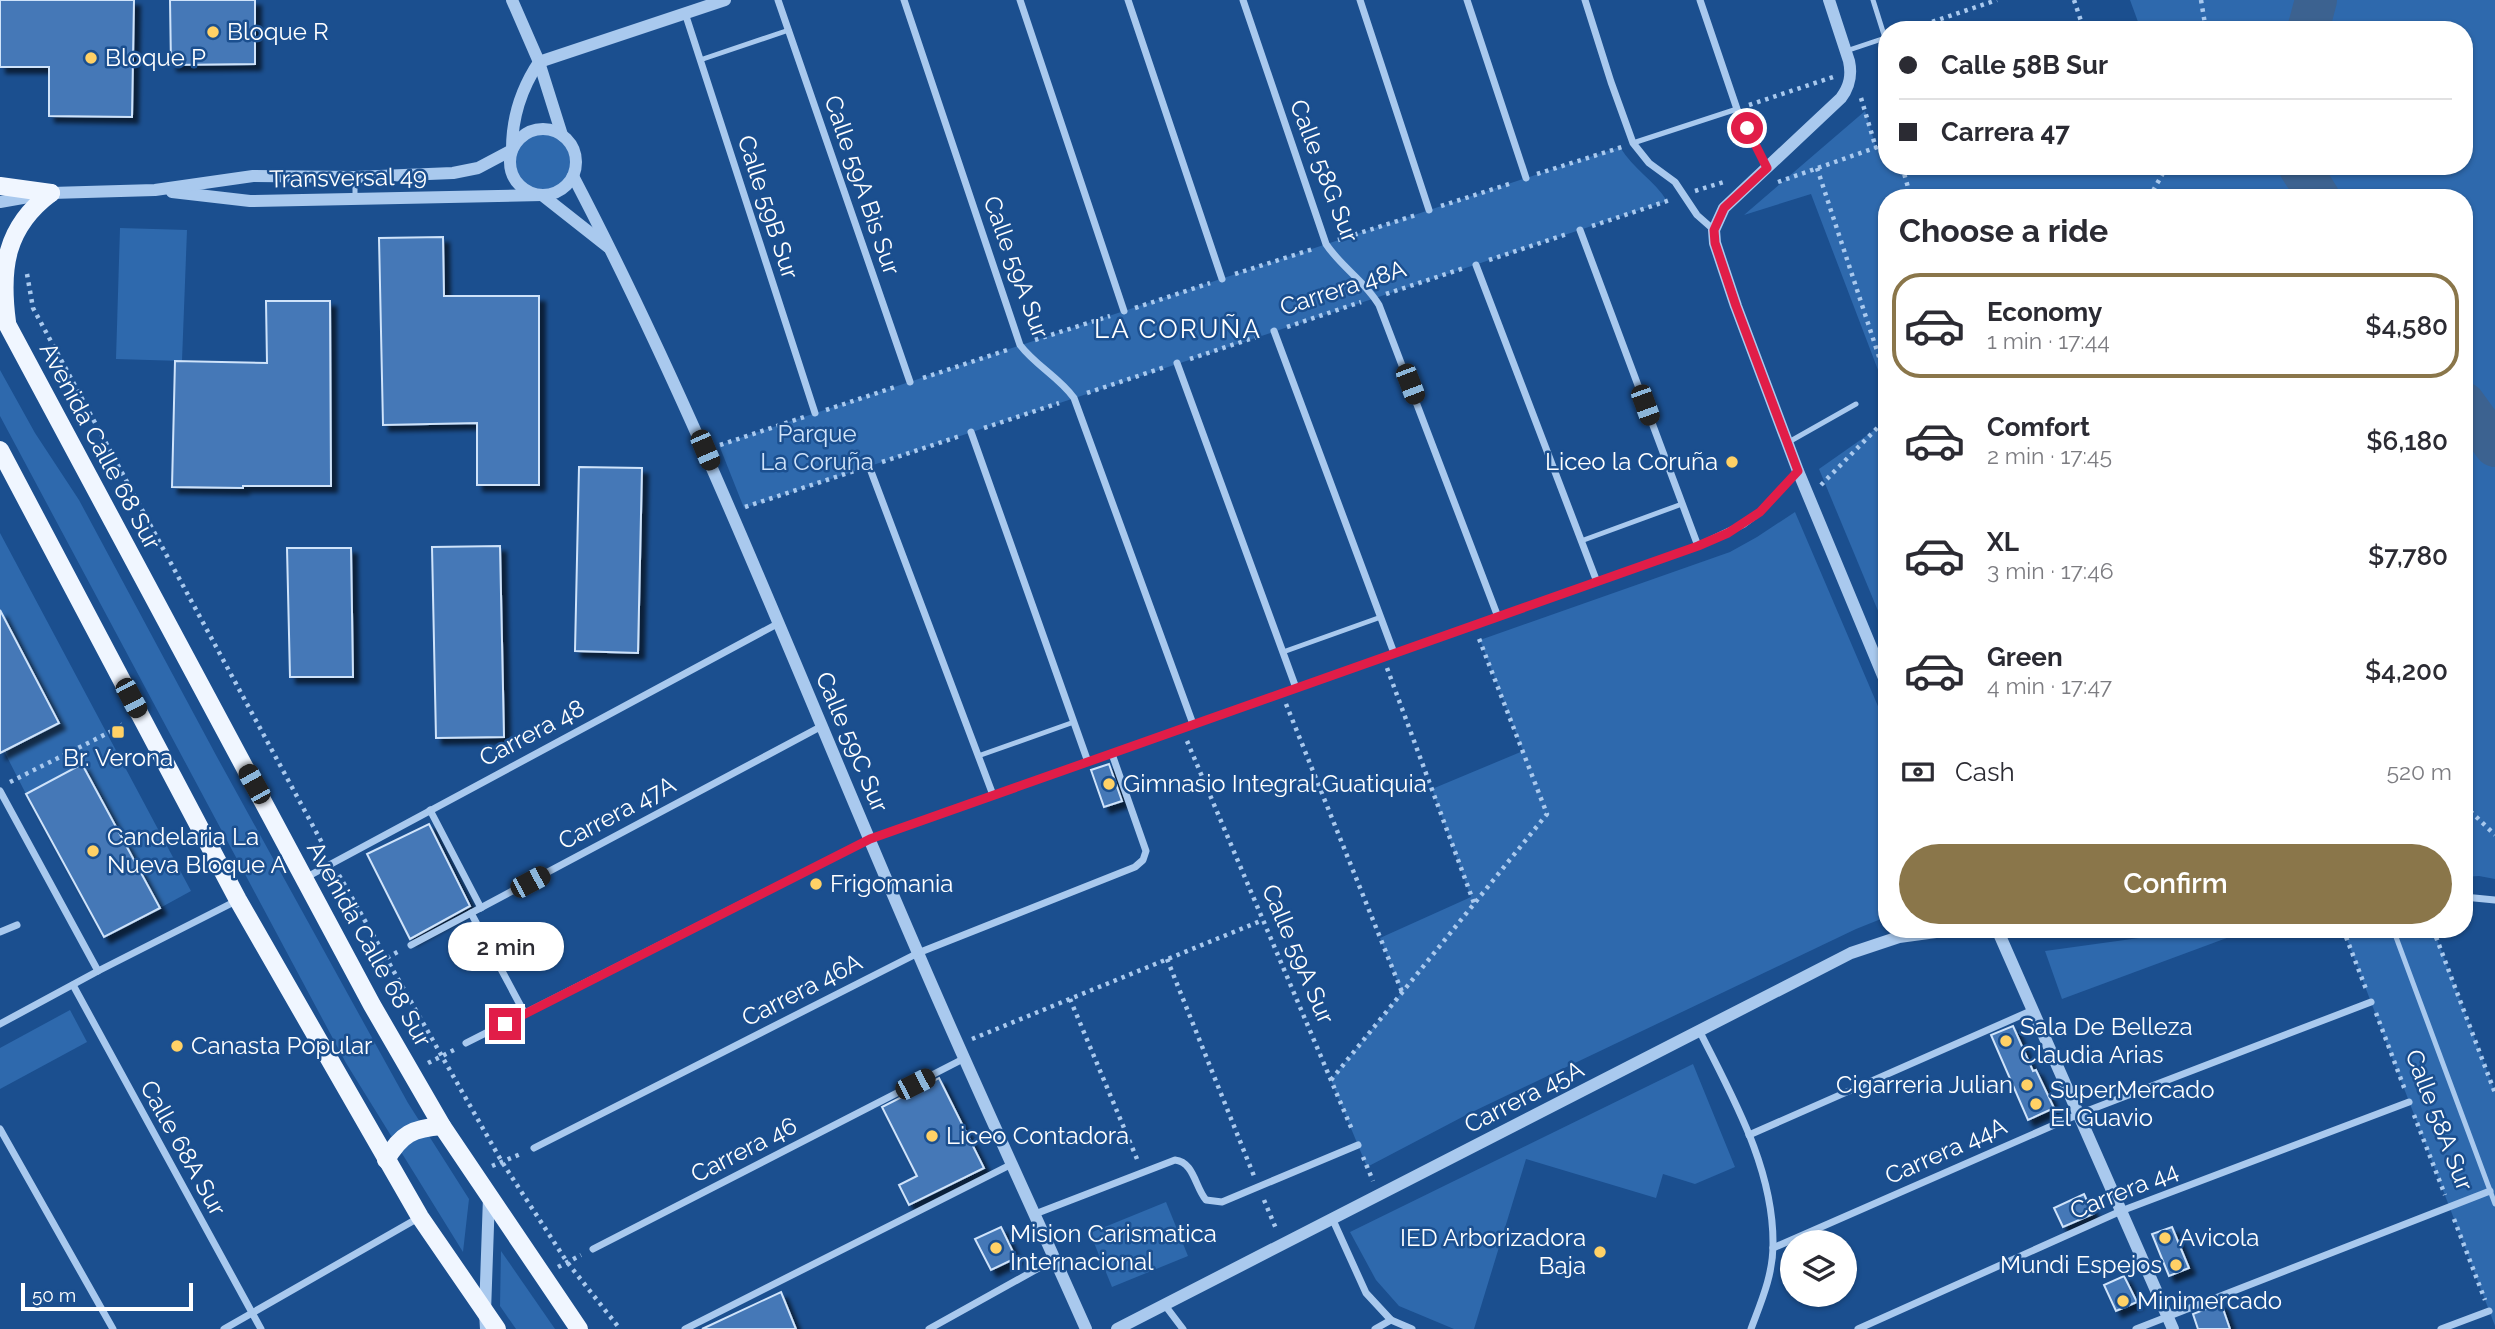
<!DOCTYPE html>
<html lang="en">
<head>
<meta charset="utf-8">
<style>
	:root { --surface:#fff; --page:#f7f7f7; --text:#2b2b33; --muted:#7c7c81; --line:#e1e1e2; --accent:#8a764a }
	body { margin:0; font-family:Raleway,sans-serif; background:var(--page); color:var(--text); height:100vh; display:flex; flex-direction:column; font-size:26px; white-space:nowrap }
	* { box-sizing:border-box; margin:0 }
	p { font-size:23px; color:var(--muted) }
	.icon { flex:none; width:38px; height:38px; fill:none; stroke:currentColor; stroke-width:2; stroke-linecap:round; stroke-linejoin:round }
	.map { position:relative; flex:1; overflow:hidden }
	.panel { position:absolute; left:1878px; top:189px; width:595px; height:749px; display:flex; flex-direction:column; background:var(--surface); border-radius:28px; box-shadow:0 2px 5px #0004 }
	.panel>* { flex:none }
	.top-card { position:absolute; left:1878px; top:21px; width:595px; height:154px; border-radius:28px; box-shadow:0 2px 5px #0004; display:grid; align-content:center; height:154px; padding:0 21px; background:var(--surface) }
	.controls { position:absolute; left:1780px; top:1230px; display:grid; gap:14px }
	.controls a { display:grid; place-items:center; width:77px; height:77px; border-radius:50%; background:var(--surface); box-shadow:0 2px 5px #0004; font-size:35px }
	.scale { position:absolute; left:21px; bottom:18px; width:172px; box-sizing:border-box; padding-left:7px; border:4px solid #fff; border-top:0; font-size:19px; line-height:24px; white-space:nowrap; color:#fff; -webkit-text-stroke:5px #1b4f8f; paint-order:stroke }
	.end { position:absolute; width:32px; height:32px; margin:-16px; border:9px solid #e11d48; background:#fff; box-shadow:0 0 0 4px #fff }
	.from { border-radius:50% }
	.bubble { position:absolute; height:49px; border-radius:24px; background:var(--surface); box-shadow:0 2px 5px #0004; font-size:23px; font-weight:600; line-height:49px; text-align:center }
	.car { position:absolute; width:21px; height:42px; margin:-21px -10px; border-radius:9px; box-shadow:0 0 5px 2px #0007; background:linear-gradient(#222 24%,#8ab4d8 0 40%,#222 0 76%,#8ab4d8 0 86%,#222 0) }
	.top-card b { display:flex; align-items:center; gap:24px; height:66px; font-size:26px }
	.top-card b+b { border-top:2px solid var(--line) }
	.top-card i { width:18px; height:18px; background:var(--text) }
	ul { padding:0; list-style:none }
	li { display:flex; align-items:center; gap:21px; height:105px; margin:0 14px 10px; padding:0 7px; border:4px solid transparent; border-radius:28px }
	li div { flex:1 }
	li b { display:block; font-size:26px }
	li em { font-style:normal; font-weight:600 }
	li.selected { border-color:var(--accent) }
	li>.icon { width:63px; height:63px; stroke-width:1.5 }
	h2 { padding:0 21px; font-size:32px; line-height:84px }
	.pay { display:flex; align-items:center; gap:18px; height:77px; padding:0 21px; font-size:26px }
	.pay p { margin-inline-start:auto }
	.button { display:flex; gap:14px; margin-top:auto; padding:14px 21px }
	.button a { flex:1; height:80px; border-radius:42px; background:var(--accent); color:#fff; font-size:28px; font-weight:600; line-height:80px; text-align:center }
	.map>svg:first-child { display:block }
	.green { fill:#2e69ad }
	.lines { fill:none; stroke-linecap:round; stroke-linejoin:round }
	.river { stroke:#3c6290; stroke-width:42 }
	.building { fill:#4478b7; stroke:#cfe3fa; stroke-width:2; filter:url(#shadow) }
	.path { stroke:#a9c9ee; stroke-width:4.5; stroke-dasharray:3.5 5; stroke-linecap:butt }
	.service { stroke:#a9c9ee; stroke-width:5 }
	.minor { stroke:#a9c9ee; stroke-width:7 }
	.tertiary { stroke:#a9c9ee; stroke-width:12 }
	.primary { stroke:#f0f6ff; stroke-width:18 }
	.route { stroke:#e11d48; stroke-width:9 }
	.poi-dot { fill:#ffd166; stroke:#1b4f8f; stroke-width:2.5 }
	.labels { text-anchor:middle; stroke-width:5; stroke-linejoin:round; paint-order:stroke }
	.poi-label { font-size:24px; fill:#fff; stroke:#1b4f8f; text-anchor:start }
	.street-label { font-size:24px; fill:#fff; stroke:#1b4f8f }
	.park-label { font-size:24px; fill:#cfe3fa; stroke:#1b4f8f }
	.neighbourhood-label { font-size:26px; letter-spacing:2px; fill:#fff; stroke:#1b4f8f }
</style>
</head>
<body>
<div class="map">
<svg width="2495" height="1329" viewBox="0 0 2495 1329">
	<defs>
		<filter id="shadow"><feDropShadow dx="6" dy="6" stdDeviation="2" flood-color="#0009"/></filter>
	</defs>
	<rect width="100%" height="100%" fill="#1b4f8f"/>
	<g class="green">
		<path d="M 2130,0 L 2495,0 L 2495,879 L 2479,876 L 2464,877 L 2464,198 L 1886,198 L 1886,391 L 1811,194 L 1744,215 L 1865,111 L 1876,147 L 1886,144 L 1886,166 L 2464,166 L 2464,30 L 2141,30 Z"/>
		<circle cx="543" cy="162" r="33"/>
		<path d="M 1620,147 C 1633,169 1654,180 1667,201 L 744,508 L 719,445 Z"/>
		<path d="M 120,228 L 187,230 L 182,361 L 116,359 Z"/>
		<path d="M 0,370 L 35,433 L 79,500 L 217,757 L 408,1103 L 469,1199 L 463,1252 L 346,1063 L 0,416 Z"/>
		<path d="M 1886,422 L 1886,630 L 1819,469 Z"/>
		<path d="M 1795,512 L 1886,725 L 1886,917 L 1856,929 L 1468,1114 L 1367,1167 L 1331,1080 L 1402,992 L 1380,938 L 1471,897 L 1432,789 L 1523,751 L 1480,640 L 1730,552 L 1757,537 Z"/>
		<path d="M 0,533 L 191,891 L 160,908 L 82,764 L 26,794 L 4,751 L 59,722 L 0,610 Z"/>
		<path d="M 2204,929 L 2251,929 L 2062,999 L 2045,951 Z"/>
		<path d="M 2343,929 L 2433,929 L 2495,1092 L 2495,1326 Z"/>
		<path d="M 70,1010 L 87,1042 L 0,1089 L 0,1048 Z"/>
		<path d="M 1693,1064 L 1735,1167 L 1695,1184 L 1663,1174 L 1656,1198 L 1526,1159 L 1474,1329 L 1454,1329 L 1399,1306 L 1376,1280 L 1350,1232 Z"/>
		<path d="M 1166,1202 L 1188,1256 L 1112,1287 L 1090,1233 Z"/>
		<path d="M 501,1251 L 555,1329 L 516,1329 L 500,1306 Z"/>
	</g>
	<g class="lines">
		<g class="river">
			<path d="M 2308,30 L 2316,0"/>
			<path d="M 2299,166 L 2319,198"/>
			<path d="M 2464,403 L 2495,446"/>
		</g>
	</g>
	<g class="building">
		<path d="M 0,0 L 134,0 L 132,117 L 49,116 L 49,67 L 0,67 Z"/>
		<path d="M 170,0 L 255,0 L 255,64 L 171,65 Z"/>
		<path d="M 443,237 L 444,296 L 539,296 L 539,485 L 477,485 L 477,423 L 383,425 L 379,238 Z"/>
		<path d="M 266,301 L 330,301 L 331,486 L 243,486 L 243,488 L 172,487 L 175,361 L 267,363 Z"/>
		<path d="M 579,467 L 642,468 L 638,653 L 575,651 Z"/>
		<path d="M 500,546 L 504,737 L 436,738 L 432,547 Z"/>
		<path d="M 287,548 L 351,548 L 353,677 L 290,677 Z"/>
		<path d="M 0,610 L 59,723 L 0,753 Z"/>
		<path d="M 82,764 L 160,908 L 104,937 L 26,794 Z"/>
		<path d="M 1109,764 L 1122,801 L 1104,807 L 1091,770 Z"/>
		<path d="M 429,824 L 470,906 L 410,939 L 367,854 Z"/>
		<path d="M 2013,1026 L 2033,1071 L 2036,1070 L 2054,1108 L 2028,1120 L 1991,1035 Z"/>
		<path d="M 939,1078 L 984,1168 L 909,1205 L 899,1185 L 917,1176 L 882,1107 Z"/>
		<path d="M 2084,1194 L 2093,1214 L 2063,1227 L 2054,1208 Z"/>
		<path d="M 1001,1227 L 1016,1258 L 991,1270 L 975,1239 Z"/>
		<path d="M 2172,1227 L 2189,1268 L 2169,1276 L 2152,1234 Z"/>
		<path d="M 2124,1276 L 2137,1302 L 2116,1311 L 2104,1285 Z"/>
		<path d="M 781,1292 L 796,1329 L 702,1329 Z"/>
		<path d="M 2221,1303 L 2230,1329 L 2198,1329 L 2193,1314 Z"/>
	</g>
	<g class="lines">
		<g class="path">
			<path d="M 2074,0 L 2084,30"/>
			<path d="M 2201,0 L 2206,30"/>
			<path d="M 1908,30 L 1997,0"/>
			<path d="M 1861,98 L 1876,148"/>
			<path d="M 1749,105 L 1833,77"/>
			<path d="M 1902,166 L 1911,198"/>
			<path d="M 1817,168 L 1886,378"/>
			<path d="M 1537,174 L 1622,147"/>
			<path d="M 1778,182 L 1886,144"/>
			<path d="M 1695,191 L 1727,181"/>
			<path d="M 2149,198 L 2167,166"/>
			<path d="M 1441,206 L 1512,183"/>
			<path d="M 1592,226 L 1670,200"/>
			<path d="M 1338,240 L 1416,215"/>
			<path d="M 1489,260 L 1567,234"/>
			<path d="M 27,274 L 33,308 L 327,852"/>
			<path d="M 1235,274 L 1313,249"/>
			<path d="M 1386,294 L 1464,268"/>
			<path d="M 1135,308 L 1210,283"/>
			<path d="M 1287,327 L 1361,302"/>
			<path d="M 1035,340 L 1110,316"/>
			<path d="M 1190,359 L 1262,335"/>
			<path d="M 923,378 L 1007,350"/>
			<path d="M 1087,393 L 1165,367"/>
			<path d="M 826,410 L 898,386"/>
			<path d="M 984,428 L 1059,403"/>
			<path d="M 720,445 L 804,417"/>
			<path d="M 882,462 L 960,436"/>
			<path d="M 1821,485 L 1886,419"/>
			<path d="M 745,507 L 857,470"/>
			<path d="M 1387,668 L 1474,903"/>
			<path d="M 1286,704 L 1402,992"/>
			<path d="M 1187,741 L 1353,1132"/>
			<path d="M 10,782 L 122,726 L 120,724"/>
			<path d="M 2464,805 L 2495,835"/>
			<path d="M 339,875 L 502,1162 L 567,1262 L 620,1329"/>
			<path d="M 2343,929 L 2366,989"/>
			<path d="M 2433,929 L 2495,1093"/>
			<path d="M 1167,959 L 1254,1176"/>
			<path d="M 372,966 L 401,950"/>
			<path d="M 1070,999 L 1137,1159"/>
			<path d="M 2376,1013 L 2405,1090"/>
			<path d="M 972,1039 L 1263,920"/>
			<path d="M 428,1063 L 454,1050"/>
			<path d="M 1331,1080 L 1547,814 L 1478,636"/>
			<path d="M 2414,1115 L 2445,1195"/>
			<path d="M 1363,1157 L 1373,1181"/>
			<path d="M 492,1166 L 523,1153"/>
			<path d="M 1264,1200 L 1277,1231"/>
			<path d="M 2454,1219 L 2485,1300"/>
			<path d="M 558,1267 L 581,1255"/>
		</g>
		<g class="service">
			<path d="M 1846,51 L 1885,38 L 1873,0"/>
			<path d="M 700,60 L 789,30"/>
			<path d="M 1633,143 L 1737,109"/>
			<path d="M 355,177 L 355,198"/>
			<path d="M 1787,443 L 1856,404"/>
			<path d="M 1581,541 L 1682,504"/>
			<path d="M 1283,652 L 1381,617"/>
			<path d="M 978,756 L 1074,722"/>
			<path d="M 2393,929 L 2495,1204"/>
		</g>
		<g class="minor">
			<path d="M 778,0 L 910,382"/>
			<path d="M 904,0 L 1020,345 C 1036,366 1059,377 1074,398 L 1193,724"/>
			<path d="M 1020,0 L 1124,311"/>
			<path d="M 1128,0 L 1222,279"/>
			<path d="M 1243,0 L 1326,244 C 1341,267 1365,281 1379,305 L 1498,617"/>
			<path d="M 1360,0 L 1429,210"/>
			<path d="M 1467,0 L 1526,178"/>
			<path d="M 1585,0 L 1611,82 L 1633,143 L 1649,163 L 1675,182 L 1697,215 L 1714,230"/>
			<path d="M 1700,0 L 1737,109 L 1767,168"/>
			<path d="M 685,13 L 815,413"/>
			<path d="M 1580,230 L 1698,546"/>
			<path d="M 1476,265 L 1597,582"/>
			<path d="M 1274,331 L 1394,653"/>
			<path d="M 1177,363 L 1296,688"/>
			<path d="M 971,432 L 1088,762"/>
			<path d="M 869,466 L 993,795"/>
			<path d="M 0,791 L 98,971"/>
			<path d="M 430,810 L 481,908"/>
			<path d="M 305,878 L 779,623"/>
			<path d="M 2464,897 L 2495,900"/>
			<path d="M 471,913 L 525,1014"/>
			<path d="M 0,932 L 17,925"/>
			<path d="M 411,945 L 822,726"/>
			<path d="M 73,985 L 261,1329"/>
			<path d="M 0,1024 L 98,971 L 238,900"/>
			<path d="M 1700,1032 C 1733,1098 1774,1169 1773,1245 C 1773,1275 1761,1302 1751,1329"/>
			<path d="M 466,1043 L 870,839 L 1698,546 L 1744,524 L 1760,512 L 1798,471"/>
			<path d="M 0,1129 L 113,1329"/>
			<path d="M 1749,1135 L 2033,1010"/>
			<path d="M 534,1148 L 918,953 L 1135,867 L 1143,860 L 1146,851 L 1112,754"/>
			<path d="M 1035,1214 L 1175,1160 C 1194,1162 1195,1187 1206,1200 L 1222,1202 L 1358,1145"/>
			<path d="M 1332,1218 L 1366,1293 L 1391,1320 L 1412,1329"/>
			<path d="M 1773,1248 L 2079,1114 L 2371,1002"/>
			<path d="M 593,1249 L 965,1058"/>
			<path d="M 1164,1304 L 1183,1329"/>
			<path d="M 224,1329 L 420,1217"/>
			<path d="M 685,1329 L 1012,1164"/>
			<path d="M 929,1329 L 1055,1259"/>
			<path d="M 1375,1329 L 1391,1320"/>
			<path d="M 1858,1329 L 2121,1211 L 2409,1102"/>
			<path d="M 2136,1329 L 2490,1191"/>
			<path d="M 2441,1329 L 2489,1311"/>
		</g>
		<g class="tertiary">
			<path d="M 512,0 L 539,62 L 562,135"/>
			<path d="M 1829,0 L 1849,61 C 1852,75 1850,86 1841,98 L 1724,208 L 1714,230 L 1715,243 L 1736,306 L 1798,471 L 1886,683"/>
			<path d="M 539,62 L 725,0"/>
			<circle cx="543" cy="162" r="33"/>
			<path d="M 512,149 C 512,116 521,89 539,62"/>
			<path d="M 573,176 C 704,427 805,693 918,953 C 972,1079 1030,1203 1086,1329"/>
			<path d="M 172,192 L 250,201 L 542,195"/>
			<path d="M 542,195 L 608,247"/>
			<path d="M 0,202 L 51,193 L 155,190 L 253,176 L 355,177 L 453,173 L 478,168 L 512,150"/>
			<path d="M 1997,929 L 2173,1329"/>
			<path d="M 486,1329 L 485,1312 L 489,1197"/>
			<path d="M 1117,1329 L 1851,953 L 1899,937 L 1958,929"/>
		</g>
		<g class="primary">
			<path d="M 0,186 L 51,193"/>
			<path d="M 0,311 L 372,1005 L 442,1126 L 579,1329"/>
			<path d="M 7,322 C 0,269 5,227 51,193"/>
			<path d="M 0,450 L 238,900 L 420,1217 L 497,1329"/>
			<path d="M 386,1160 C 401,1134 413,1128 442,1126"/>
		</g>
	</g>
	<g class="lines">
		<path class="route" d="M 505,1024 L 870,839 L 1698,546 L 1728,533 L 1760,512 L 1798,471 L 1736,306 L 1715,243 L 1714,230 L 1724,208 L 1767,168 L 1747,128"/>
	</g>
	<g class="poi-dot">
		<circle cx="213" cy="32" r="7"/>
		<circle cx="91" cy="58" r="7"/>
		<circle cx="1732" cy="462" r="7"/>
		<rect x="111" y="725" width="14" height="14" rx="3.5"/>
		<circle cx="1109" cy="784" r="7"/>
		<circle cx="93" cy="851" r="7"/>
		<circle cx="816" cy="884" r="7"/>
		<circle cx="2006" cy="1041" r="7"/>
		<circle cx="177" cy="1046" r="7"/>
		<circle cx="2027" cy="1085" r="7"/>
		<circle cx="2036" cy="1104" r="7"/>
		<circle cx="932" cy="1136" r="7"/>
		<circle cx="2165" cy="1238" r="7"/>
		<circle cx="996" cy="1248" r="7"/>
		<circle cx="1600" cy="1252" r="7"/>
		<circle cx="2176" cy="1265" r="7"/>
		<circle cx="2123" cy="1301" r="7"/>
	</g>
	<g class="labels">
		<g class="poi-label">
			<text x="227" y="40">Bloque R</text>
			<text x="105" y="66">Bloque P</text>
			<text x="1718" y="470" text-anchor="end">Liceo la Coruña</text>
			<text x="118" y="766" text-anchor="middle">Br. Verona</text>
			<text x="1123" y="792">Gimnasio Integral Guatiquia</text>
			<text x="107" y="845">Candelaria La<tspan x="107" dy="28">Nueva Bloque A</tspan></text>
			<text x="830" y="892">Frigomania</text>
			<text x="2020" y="1035">Sala De Belleza<tspan x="2020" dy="28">Claudia Arias</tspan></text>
			<text x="191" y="1054">Canasta Popular</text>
			<text x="2013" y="1093" text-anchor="end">Cigarreria Julian</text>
			<text x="2050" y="1098">SuperMercado<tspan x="2050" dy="28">El Guavio</tspan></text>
			<text x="946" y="1144">Liceo Contadora</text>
			<text x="1010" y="1242">Mision Carismatica<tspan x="1010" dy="28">Internacional</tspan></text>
			<text x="1586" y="1246" text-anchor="end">IED Arborizadora<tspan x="1586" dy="28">Baja</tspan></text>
			<text x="2179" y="1246">Avicola</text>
			<text x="2162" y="1273" text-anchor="end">Mundi Espejos</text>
			<text x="2137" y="1309">Minimercado</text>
		</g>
		<g class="street-label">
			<text transform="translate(1324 171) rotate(69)" y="8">Calle 58G Sur</text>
			<text transform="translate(348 178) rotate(-1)" y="8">Transversal 49</text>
			<text transform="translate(862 185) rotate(71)" y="8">Calle 59A Bis Sur</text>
			<text transform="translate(768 207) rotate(72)" y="8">Calle 59B Sur</text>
			<text transform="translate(1016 267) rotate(70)" y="8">Calle 59A Sur</text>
			<text transform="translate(1343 288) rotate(-18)" y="8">Carrera 48A</text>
			<text transform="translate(100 446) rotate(62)" y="8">Avenida Calle 68 Sur</text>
			<text transform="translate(532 733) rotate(-28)" y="8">Carrera 48</text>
			<text transform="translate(852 742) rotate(67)" y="8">Calle 59C Sur</text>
			<text transform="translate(617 813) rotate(-28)" y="8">Carrera 47A</text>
			<text transform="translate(369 944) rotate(61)" y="8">Avenida Calle 68 Sur</text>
			<text transform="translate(1298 954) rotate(67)" y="8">Calle 59A Sur</text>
			<text transform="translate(802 990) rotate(-27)" y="8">Carrera 46A</text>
			<text transform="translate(1524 1097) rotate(-27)" y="8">Carrera 45A</text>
			<text transform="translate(2439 1120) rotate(69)" y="8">Calle 58A Sur</text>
			<text transform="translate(183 1148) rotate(61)" y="8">Calle 68A Sur</text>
			<text transform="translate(744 1150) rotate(-27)" y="8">Carrera 46</text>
			<text transform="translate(1946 1151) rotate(-24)" y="8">Carrera 44A</text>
			<text transform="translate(2124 1191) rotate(-22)" y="8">Carrera 44</text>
		</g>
		<g class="park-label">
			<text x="817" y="442">Parque<tspan x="817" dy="28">La Coruña</tspan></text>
		</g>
		<g class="neighbourhood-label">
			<text x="1178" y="338">LA CORUÑA</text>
		</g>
	</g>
</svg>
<div class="controls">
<a><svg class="icon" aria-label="layers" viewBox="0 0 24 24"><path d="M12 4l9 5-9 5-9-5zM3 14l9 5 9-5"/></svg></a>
</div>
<div class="scale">50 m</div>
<i class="end from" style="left:1747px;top:128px"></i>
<i class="end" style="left:505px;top:1024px"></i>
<div class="bubble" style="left:448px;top:922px;width:116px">2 min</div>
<i class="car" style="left:1410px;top:384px;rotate:159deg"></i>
<i class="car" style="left:1645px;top:405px;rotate:160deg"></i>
<i class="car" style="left:705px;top:450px;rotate:157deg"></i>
<i class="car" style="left:131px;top:698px;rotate:152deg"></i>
<i class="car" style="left:254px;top:784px;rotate:331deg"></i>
<i class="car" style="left:530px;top:882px;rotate:62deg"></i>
<i class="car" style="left:915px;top:1084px;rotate:63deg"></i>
<div class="top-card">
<b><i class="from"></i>Calle 58B Sur</b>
<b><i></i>Carrera 47</b>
</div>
<section class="panel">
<h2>Choose a ride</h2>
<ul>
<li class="selected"><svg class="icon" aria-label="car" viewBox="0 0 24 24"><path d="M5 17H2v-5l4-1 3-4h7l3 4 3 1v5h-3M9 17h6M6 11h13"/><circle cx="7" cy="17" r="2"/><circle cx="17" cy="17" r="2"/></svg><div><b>Economy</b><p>1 min · 17:44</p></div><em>$4,580</em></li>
<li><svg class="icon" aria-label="car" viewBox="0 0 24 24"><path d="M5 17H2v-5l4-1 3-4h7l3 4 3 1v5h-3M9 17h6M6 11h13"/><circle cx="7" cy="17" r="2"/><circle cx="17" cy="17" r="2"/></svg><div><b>Comfort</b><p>2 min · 17:45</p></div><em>$6,180</em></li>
<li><svg class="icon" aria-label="car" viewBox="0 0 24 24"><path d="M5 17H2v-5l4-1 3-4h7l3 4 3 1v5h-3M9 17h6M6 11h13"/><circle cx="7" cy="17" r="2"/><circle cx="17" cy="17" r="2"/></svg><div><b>XL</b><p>3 min · 17:46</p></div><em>$7,780</em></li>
<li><svg class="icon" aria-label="car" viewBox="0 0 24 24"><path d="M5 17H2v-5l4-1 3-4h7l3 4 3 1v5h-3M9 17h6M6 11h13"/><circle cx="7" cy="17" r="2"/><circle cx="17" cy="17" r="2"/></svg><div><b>Green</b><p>4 min · 17:47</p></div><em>$4,200</em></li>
</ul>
<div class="pay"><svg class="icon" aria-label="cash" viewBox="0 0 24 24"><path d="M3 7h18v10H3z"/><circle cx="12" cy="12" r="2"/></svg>Cash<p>520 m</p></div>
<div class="button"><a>Confirm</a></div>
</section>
</div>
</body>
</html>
